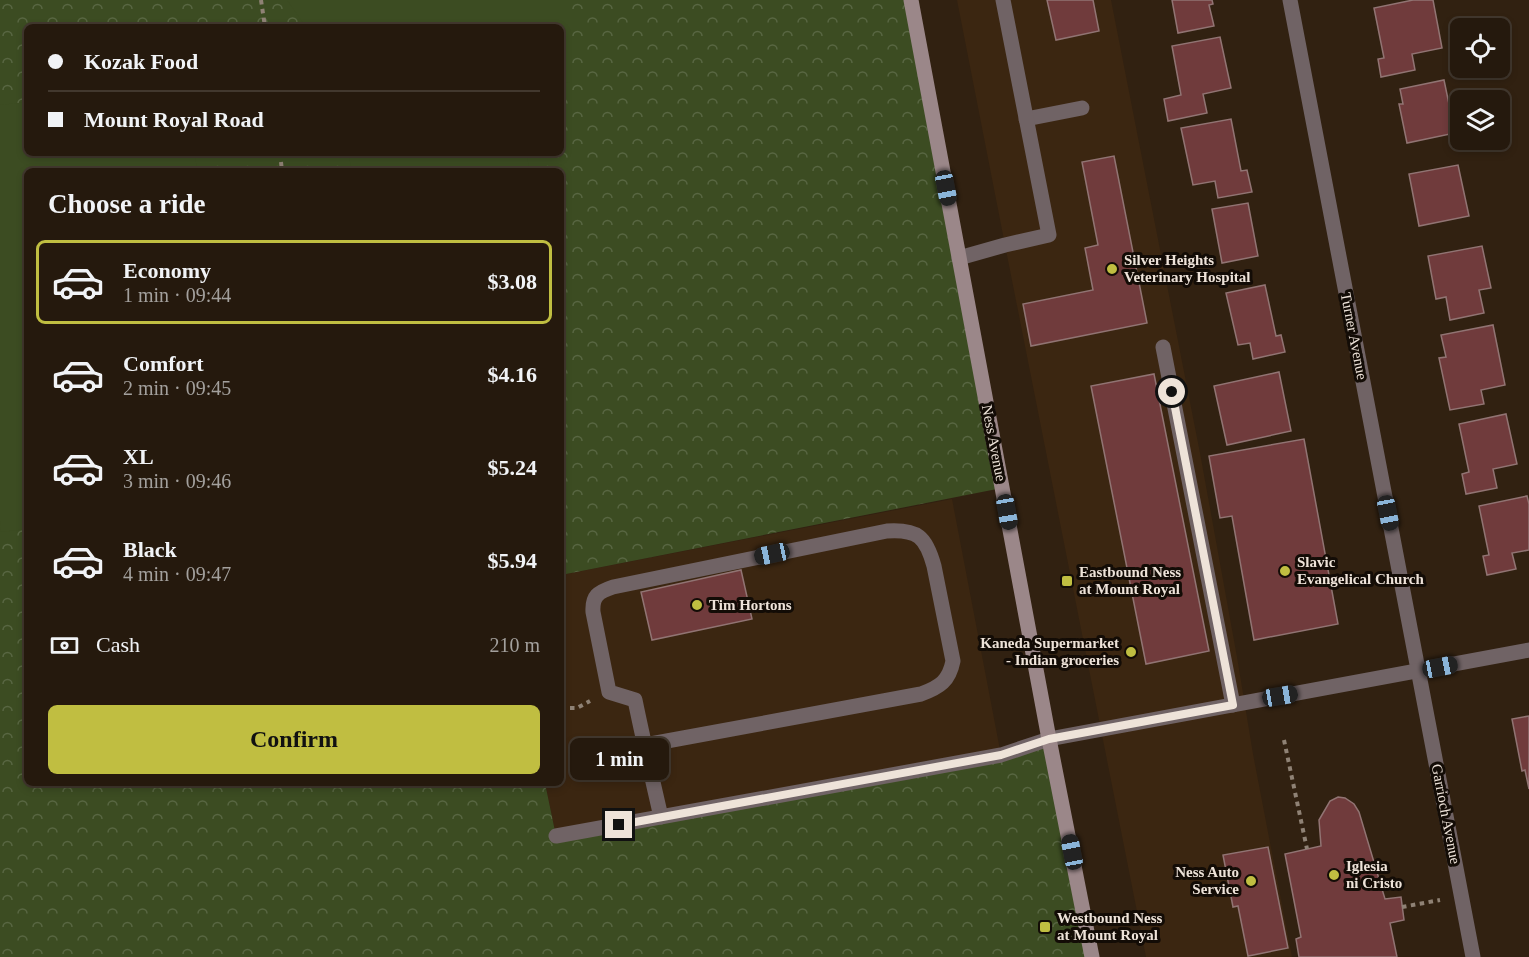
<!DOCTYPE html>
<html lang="en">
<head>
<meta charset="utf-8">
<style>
	:root { --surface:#25190d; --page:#31261b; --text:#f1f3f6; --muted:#a3a09d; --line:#42382e; --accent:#c0be41 }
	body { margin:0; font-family:"Times New Roman",serif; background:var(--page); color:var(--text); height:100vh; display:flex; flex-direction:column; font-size:22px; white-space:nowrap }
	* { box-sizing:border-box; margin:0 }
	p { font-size:20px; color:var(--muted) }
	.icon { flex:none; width:33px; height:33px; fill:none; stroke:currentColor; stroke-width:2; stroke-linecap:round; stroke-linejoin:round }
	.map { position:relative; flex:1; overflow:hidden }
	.sheet { position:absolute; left:24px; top:168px; width:540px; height:618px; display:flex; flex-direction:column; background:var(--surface); border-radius:9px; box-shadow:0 3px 9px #0003,0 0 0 2px var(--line) }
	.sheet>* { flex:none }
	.banner { position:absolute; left:24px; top:24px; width:540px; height:132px; border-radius:9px; box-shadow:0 3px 9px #0003,0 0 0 2px var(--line); display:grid; align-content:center; height:132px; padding:0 24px; background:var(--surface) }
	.controls { position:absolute; left:1450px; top:18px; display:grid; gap:12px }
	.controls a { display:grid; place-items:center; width:60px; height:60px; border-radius:9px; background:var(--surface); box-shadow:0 3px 9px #0003,0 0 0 2px var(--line); font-size:30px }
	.end { position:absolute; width:27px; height:27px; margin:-14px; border:8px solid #eee3d9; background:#111; box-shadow:0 0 0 3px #111 }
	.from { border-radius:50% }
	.bubble { position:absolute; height:42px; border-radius:9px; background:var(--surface); box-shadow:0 3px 9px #0003,0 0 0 2px var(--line); font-size:20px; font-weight:700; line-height:42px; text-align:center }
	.car { position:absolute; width:18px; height:36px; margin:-18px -9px; border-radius:8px; box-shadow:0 0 4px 2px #0007; background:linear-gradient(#222 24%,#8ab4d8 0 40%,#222 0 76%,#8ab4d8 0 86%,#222 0) }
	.banner b { display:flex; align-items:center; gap:21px; height:57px; font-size:22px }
	.banner b+b { border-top:2px solid var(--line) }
	.banner i { width:15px; height:15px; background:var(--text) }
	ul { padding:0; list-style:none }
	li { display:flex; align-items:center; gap:18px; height:84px; margin:0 12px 9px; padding:0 12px; border:3px solid transparent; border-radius:9px }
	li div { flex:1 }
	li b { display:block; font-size:22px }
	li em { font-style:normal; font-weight:700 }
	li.on { border-color:var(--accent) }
	li>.icon { width:54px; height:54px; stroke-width:1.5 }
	h2 { padding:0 24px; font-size:27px; line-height:72px }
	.pay { display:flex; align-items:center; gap:15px; height:66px; padding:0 24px; font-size:22px }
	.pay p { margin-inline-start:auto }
	.action { display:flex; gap:12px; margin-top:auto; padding:12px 24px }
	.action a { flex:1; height:69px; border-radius:9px; background:var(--accent); color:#111; font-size:24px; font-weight:700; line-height:69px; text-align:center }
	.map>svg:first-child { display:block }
	.built { fill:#3b2611 }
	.forest { fill:url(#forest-crowns); fill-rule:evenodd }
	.pitch { fill:#3c4c22 }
	.building { fill:#703b3c; stroke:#917473; stroke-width:1.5 }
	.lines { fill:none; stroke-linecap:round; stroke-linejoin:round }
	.path { stroke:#8f8275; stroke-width:4; stroke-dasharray:4.5 4.5; stroke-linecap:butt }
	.lane { stroke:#706365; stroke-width:15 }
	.street { stroke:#706365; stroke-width:15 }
	.secondary { stroke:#9b8789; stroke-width:15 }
	.route { stroke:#eee3d9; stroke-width:8 }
	.poi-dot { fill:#c0be41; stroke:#130c06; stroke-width:2 }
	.labels { text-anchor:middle; stroke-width:6; stroke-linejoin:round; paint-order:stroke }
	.poi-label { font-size:15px; font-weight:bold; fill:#eee3d9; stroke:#130c06; text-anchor:start }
	.street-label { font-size:15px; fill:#eee3d9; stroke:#130c06 }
</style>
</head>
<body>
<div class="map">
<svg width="1529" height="957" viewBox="0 0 1529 957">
	<defs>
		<pattern id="forest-crowns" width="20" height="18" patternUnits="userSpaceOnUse" patternTransform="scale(1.5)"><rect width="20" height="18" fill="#3c4c22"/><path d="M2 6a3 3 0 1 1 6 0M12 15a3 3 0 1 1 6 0" fill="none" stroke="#586642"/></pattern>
	</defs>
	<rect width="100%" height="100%" fill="#312111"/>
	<g class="built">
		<path d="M 957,0 L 1111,0 L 1200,453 L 1237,657 L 1253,754 L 1292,957 L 1146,957 L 1005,245 Z"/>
		<path d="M 952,499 L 1001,755 L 556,836 L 545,783 L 561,783 L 561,575 Z"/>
	</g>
	<path class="forest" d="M 0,0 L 911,0 L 1002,488 L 561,575 L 561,171 L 27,171 L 27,783 L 545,783 L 556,836 L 1049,739 L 1091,957 L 0,957 ZM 27,27 L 561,27 L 561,153 L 27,153 Z"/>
	<g class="pitch">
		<path d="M 287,0 L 570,0 L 570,82 L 561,83 L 561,27 L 306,27 Z"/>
		<path d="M 27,102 L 27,153 L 195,153 L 197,171 L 27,171 L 27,529 L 1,532 L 0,521 L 0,105 Z"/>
		<path d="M 349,153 L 527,153 L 529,171 L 351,171 Z"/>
	</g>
	<g class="building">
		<path d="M 1047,0 L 1093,0 L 1099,31 L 1056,40 Z"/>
		<path d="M 1172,0 L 1212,0 L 1213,4 L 1209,5 L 1214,26 L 1178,33 Z"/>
		<path d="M 1413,0 L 1433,0 L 1442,48 L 1412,54 L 1415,70 L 1381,77 L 1378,59 L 1384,58 L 1374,8 Z"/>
		<path d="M 1220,37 L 1231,88 L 1203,94 L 1207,113 L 1168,121 L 1164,99 L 1181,95 L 1172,46 Z"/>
		<path d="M 1444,80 L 1455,133 L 1407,143 L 1399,104 L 1403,104 L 1400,89 Z"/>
		<path d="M 1231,119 L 1241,171 L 1247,170 L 1252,192 L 1218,198 L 1215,181 L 1193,185 L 1181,128 Z"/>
		<path d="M 1114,156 L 1147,323 L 1031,346 L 1023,304 L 1093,290 L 1085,248 L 1098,245 L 1082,162 Z"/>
		<path d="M 1458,165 L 1469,216 L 1419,226 L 1409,174 Z"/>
		<path d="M 1248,203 L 1258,256 L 1222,263 L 1212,209 Z"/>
		<path d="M 1482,246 L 1491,288 L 1479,290 L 1484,313 L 1450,320 L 1446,297 L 1436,299 L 1428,256 Z"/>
		<path d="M 1265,285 L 1276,336 L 1281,335 L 1285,352 L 1253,359 L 1250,343 L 1238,345 L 1226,293 Z"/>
		<path d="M 1493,325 L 1505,385 L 1481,390 L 1484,404 L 1450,410 L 1439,358 L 1446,357 L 1441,335 Z"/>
		<path d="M 1279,372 L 1291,431 L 1227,445 L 1214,386 Z"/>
		<path d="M 1154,374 L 1209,651 L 1146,664 L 1091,386 Z"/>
		<path d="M 1506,414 L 1517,464 L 1493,469 L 1497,488 L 1466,494 L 1462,474 L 1469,472 L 1459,424 Z"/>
		<path d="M 1304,439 L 1338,624 L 1254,640 L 1232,516 L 1220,518 L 1209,456 Z"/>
		<path d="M 1527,496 L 1529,504 L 1529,550 L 1512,553 L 1516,569 L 1487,575 L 1483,556 L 1489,555 L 1479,506 Z"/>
		<path d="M 741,570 L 752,619 L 652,640 L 641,592 Z"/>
		<path d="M 1529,716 L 1529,789 L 1525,770 L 1522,771 L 1512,719 Z"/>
		<path d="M 1338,797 L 1345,798 L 1354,804 L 1359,812 L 1385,899 L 1401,897 L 1404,920 L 1390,923 L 1397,957 L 1299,957 L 1296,939 L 1301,937 L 1285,854 L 1321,846 L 1319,820 L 1330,801 Z"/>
		<path d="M 1268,847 L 1288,948 L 1248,956 L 1238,906 L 1233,907 L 1223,855 Z"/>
	</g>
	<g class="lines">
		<g class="path">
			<path d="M 261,0 L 265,27"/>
			<path d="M 280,153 L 282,171"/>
			<path d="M 561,708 L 577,708 L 590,701"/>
			<path d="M 1284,740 L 1307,849"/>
			<path d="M 1402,907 L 1440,900"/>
		</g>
		<g class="lane">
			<path d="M 1026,119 L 1082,108"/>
			<path d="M 959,258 L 1005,245 L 1049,235 L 1003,0"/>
			<path d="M 1163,347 L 1233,705"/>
			<path d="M 645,745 L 921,694 C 940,687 949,681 953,661 L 934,566 C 926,537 918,529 887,531 L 613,587 C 598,592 592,596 593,612 L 609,692 L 635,700 C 643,739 652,778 661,817"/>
		</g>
		<g class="street">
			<path d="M 1290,0 L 1473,957"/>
			<path d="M 556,836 L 1001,755 L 1049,739 L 1529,650"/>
		</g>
		<path class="secondary" d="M 911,0 L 1049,739 L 1092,957"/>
	</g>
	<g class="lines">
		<path class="route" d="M 619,825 L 1001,755 L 1049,739 L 1233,705 L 1172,392"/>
	</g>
	<g class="poi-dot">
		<circle cx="1112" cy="269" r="6"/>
		<circle cx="1285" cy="571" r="6"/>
		<rect x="1061" y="575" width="12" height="12" rx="3"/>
		<circle cx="697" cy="605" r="6"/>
		<circle cx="1131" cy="652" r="6"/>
		<circle cx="1334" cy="875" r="6"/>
		<circle cx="1251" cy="881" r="6"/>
		<rect x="1039" y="921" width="12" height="12" rx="3"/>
	</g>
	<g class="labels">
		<g class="poi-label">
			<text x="1124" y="265">Silver Heights<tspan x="1124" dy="17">Veterinary Hospital</tspan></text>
			<text x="1297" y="567">Slavic<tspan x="1297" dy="17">Evangelical Church</tspan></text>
			<text x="1079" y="577">Eastbound Ness<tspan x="1079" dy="17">at Mount Royal</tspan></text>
			<text x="709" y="610">Tim Hortons</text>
			<text x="1119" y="648" text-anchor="end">Kaneda Supermarket<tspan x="1119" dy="17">- Indian groceries</tspan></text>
			<text x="1346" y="871">Iglesia<tspan x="1346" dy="17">ni Cristo</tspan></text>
			<text x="1239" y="877" text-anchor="end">Ness Auto<tspan x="1239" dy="17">Service</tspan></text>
			<text x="1057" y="923">Westbound Ness<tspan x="1057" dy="17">at Mount Royal</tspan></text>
		</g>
		<g class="street-label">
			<text transform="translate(1354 336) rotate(79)" y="5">Turner Avenue</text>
			<text transform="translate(994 443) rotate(79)" y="5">Ness Avenue</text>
			<text transform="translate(1446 814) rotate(79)" y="5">Garrioch Avenue</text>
		</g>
	</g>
</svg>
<div class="controls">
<a><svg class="icon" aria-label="locate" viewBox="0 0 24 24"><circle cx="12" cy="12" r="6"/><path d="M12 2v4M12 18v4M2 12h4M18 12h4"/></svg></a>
<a><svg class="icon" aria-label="layers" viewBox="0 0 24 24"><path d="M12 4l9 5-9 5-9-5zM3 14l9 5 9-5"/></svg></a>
</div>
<i class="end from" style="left:1172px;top:392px"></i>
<i class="end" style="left:619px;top:825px"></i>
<div class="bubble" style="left:570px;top:738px;width:99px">1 min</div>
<i class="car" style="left:946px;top:188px;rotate:169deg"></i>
<i class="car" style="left:1007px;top:512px;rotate:170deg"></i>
<i class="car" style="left:1388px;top:513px;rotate:169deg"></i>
<i class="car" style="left:772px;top:554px;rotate:258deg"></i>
<i class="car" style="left:1440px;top:667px;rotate:79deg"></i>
<i class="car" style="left:1280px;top:696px;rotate:80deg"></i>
<i class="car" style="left:1072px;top:852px;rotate:349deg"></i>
<div class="banner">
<b><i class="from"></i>Kozak Food</b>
<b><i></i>Mount Royal Road</b>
</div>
<section class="sheet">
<h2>Choose a ride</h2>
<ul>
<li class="on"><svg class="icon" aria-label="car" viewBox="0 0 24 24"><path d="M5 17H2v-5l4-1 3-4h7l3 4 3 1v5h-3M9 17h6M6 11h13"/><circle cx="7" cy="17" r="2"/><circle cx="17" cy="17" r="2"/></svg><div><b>Economy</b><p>1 min · 09:44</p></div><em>$3.08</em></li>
<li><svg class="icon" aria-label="car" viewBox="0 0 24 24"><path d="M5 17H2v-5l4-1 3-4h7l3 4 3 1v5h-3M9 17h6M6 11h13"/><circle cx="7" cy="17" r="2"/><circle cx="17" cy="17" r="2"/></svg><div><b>Comfort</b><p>2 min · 09:45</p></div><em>$4.16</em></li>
<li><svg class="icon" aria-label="car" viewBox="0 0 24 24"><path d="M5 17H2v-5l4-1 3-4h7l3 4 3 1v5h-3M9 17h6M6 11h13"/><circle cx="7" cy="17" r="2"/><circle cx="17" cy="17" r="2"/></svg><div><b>XL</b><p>3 min · 09:46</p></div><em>$5.24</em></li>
<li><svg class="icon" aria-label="car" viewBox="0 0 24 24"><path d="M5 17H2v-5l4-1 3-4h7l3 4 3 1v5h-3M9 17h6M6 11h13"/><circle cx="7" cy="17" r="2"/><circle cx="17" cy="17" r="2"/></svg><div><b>Black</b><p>4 min · 09:47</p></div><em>$5.94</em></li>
</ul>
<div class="pay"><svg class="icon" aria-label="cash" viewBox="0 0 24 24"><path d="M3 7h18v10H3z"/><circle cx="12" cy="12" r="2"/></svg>Cash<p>210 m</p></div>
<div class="action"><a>Confirm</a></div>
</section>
</div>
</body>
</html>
